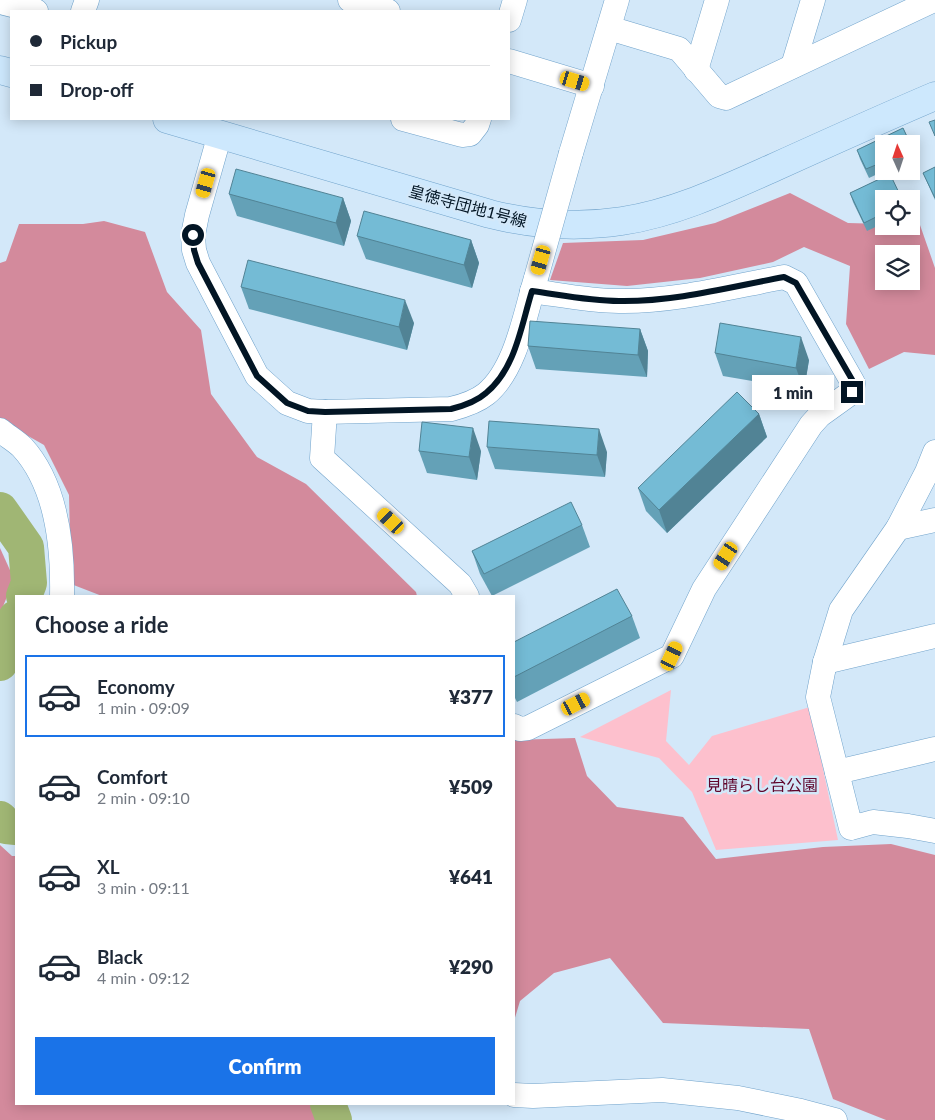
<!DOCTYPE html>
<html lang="en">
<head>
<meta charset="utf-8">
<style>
	:root { --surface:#fff; --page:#f2f2f3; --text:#1f2937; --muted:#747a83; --line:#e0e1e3; --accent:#1a73e8 }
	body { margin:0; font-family:Lato,"Noto Sans JP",sans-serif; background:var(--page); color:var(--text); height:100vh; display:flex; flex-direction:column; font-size:19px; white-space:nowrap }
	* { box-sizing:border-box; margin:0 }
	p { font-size:16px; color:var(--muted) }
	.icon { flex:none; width:28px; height:28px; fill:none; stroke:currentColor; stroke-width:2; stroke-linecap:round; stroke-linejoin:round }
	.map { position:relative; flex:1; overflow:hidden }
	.drawer { position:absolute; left:15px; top:595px; width:500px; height:510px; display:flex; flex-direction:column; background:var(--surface); border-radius:0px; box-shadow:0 2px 12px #0003 }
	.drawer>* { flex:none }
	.banner { position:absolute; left:10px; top:10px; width:500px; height:110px; border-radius:0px; box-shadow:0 2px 12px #0003; display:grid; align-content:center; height:110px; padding:0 20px; background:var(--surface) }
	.needle { width:32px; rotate:357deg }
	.tools { position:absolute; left:875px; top:135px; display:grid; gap:10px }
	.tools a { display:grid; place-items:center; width:45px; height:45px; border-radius:0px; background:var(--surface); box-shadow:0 2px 12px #0003; font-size:25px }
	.end { position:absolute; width:22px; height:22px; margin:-11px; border:6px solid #021524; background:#fff; box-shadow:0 0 0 2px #fff }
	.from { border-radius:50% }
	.bubble { position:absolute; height:35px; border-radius:0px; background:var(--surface); box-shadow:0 2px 12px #0003; font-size:16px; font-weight:800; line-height:35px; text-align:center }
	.car { position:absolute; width:15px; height:30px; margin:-15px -8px; border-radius:6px; box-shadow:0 0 4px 1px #0007; background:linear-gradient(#f5c518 24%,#345 0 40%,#f5c518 0 76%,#345 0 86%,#f5c518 0) }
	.banner b { display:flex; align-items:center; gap:18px; height:48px; font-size:19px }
	.banner b+b { border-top:1px solid var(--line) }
	.banner i { width:12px; height:12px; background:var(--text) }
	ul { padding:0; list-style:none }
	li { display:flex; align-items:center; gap:15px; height:82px; margin:0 10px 8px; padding:0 10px; border:2px solid transparent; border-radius:0px }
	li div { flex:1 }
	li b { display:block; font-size:19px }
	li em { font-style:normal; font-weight:800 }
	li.current { border-color:var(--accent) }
	li>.icon { width:45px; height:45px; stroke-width:1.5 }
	h2 { padding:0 20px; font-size:22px; line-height:60px }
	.button { display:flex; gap:10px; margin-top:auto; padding:10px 20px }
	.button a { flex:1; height:58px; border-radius:0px; background:var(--accent); color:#fff; font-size:20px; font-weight:800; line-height:58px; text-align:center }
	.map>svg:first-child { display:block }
	.green { fill:#fdc0cd }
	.forest { fill:#d38a9c; fill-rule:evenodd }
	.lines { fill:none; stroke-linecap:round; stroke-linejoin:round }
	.river { stroke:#a0b674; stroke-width:36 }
	.street-casing { stroke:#71a3cb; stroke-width:25 }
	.secondary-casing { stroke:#71a3cb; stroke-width:29 }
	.street { stroke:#fff; stroke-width:24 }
	.secondary { stroke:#cde8fd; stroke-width:28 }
	.street-bridge-casing { stroke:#71a3cb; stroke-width:25; stroke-linecap:butt }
	.street-bridge { stroke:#fff; stroke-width:24 }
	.wall { fill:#64a1b7 }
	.shaded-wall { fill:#518395 }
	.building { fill:#74bbd5; stroke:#518395 }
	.route { stroke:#021524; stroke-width:6 }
	.labels { text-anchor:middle; stroke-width:5; stroke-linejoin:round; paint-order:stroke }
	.street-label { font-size:16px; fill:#021524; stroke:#d3e8f9 }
	.park-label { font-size:16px; fill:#5f052b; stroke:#d3e8f9 }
</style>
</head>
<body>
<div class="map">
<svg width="935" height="1120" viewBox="0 0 935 1120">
	<rect width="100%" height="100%" fill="#d3e8f9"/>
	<path class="green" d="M 671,690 L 666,741 L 689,765 L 712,736 L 810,707 L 838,840 L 716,850 L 692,792 L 659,758 L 580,737 Z"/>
	<g class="forest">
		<path d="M 790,193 L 848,223 L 884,224 L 884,226 L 920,225 L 935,268 L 935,355 L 904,352 L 869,369 L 846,324 L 850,266 L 804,247 L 773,262 L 700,278 L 627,286 L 550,280 L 563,243 L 643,240 L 715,223 ZM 884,254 L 911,254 L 911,281 L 884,281 Z"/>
		<path d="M 104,221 L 145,232 L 167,292 L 201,330 L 211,394 L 257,457 L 306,484 L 416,592 L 417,596 L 102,596 L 71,584 L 69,495 L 44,445 L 0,420 L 0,263 L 6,261 L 19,224 L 83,224 Z"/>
		<path d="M 0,548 L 14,579 L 0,614 Z"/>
		<path d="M 575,738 L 587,776 L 617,807 L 683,817 L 716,859 L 823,847 L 891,844 L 935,855 L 935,1120 L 886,1120 L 833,1099 L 809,1029 L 663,1023 L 610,958 L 554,973 L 520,1001 L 514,1021 L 514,740 Z"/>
		<path d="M 0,845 L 12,856 L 16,856 L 16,1104 L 311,1104 L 316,1120 L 0,1120 Z"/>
	</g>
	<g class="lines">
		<g class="river">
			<path d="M 0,510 L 26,547 L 29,583 L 24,596"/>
			<path d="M 0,663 L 16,618"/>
			<path d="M 0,819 L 6,826 L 16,827"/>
			<path d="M 328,1104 L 334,1120"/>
		</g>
		<defs>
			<g id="street">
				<path d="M 350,0 L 388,11"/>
				<path d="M 0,2 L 36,11"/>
				<path d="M 83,11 L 87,0"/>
				<path d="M 509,20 L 515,0"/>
				<path d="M 609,28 L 679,49 L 719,96 L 726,98 L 934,0"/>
				<path d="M 509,61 L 592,86"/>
				<path d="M 793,66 L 813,0"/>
				<path d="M 696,70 L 717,0"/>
				<path d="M 403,119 L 462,135 L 470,134 L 477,125 L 479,119"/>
				<path d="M 220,134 L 197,215 L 193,235 L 194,250 L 198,263 L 257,376 L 287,403 L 308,411 L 325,412 L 451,409 C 463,406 476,402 486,394 C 516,370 525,314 536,278"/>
				<path d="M 571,153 L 617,0"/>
				<path d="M 325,412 L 322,458 L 460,584 L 467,596"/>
				<path d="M 0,430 C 7,436 16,441 22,447 C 57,485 63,546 62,596"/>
				<path d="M 935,452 L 927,472 L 898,528 L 841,610 L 825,662 L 818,697 L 851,828 L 873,822 L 908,826 L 935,831"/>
				<path d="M 898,528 L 935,520"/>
				<path d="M 825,662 L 935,636"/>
				<path d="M 514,726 L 520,729 L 528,728 L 672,656 L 704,589 L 811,425 L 820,415 L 852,392 L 853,383 L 796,283 L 784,277 C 730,287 674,302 619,301 C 590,301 561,295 532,291"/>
				<path d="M 837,772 L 935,749"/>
				<path d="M 514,1095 L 533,1096 L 662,1090 L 738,1098 L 801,1111 L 835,1120"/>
			</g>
			<g id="secondary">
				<path d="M 0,70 L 11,73"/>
				<path d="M 167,119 L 490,214 C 534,225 576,228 622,221 C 675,213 726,189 775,167 C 828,143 881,119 935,96"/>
			</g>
		</defs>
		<use href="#street" class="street-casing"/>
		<use href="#secondary" class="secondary-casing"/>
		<use href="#street" class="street"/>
		<use href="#secondary" class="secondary"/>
		<defs>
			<path id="street-bridge" d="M 536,278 L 571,153"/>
		</defs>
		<use href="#street-bridge" class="street-bridge-casing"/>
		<use href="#street-bridge" class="street-bridge"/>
	</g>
	<g class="wall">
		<path d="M 903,128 L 911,144 L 884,144 L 884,171 L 869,178 L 860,159 L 857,150 Z"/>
		<path d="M 935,167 L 935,200 L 923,173 Z"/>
		<path d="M 886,171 L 907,171 L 892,178 L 884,199 L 884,223 L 867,231 L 853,202 L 850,193 L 888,175 Z"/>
		<path d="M 229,194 L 343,198 L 351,221 L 344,246 L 237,216 Z"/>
		<path d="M 357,236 L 471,240 L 479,263 L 472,288 L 366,259 Z"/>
		<path d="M 241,287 L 414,323 L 407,350 L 249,309 Z"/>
		<path d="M 640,329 L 648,351 L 647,377 L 536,369 L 528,346 Z"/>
		<path d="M 715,353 L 809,360 L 804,390 L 723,376 Z"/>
		<path d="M 759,414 L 767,437 L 667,533 L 646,511 L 638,488 Z"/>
		<path d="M 487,447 L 607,452 L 605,477 L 495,469 Z"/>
		<path d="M 419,451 L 481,451 L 477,480 L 427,473 Z"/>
		<path d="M 582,525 L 590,547 L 492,596 L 480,574 L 472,551 Z"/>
		<path d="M 632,616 L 640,638 L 517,702 L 514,696 L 514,642 Z"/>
	</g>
	<g class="shaded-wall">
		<path d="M 343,198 L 351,221 L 344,246 L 336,223 Z"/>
		<path d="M 471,240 L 479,263 L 472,288 L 464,265 Z"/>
		<path d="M 405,300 L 414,323 L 407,350 L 399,327 Z"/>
		<path d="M 640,329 L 648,351 L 647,377 L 638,355 Z"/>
		<path d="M 801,337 L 809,360 L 804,390 L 796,368 Z"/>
		<path d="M 759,414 L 767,437 L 667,533 L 659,510 Z"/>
		<path d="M 473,428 L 481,451 L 477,480 L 469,457 Z"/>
		<path d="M 599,429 L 607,452 L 605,477 L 597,455 Z"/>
	</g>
	<g class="building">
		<path d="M 935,120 L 935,136 L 929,122 Z"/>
		<path d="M 903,128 L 910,143 L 908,144 L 884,144 L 884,164 L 883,162 L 866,169 L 857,150 Z"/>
		<path d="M 935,167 L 935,198 L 923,173 Z"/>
		<path d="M 236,169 L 343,198 L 336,223 L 229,194 Z"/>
		<path d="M 890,174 L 902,199 L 884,199 L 884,213 L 864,223 L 850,193 Z"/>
		<path d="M 364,211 L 471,240 L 464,265 L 357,236 Z"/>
		<path d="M 248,260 L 405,300 L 399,327 L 241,287 Z"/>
		<path d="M 530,321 L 640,329 L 638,355 L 528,346 Z"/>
		<path d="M 720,323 L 801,337 L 796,368 L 715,353 Z"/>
		<path d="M 737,392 L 759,414 L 659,510 L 638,488 Z"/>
		<path d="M 489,421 L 599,429 L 597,455 L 487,447 Z"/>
		<path d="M 422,422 L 473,428 L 469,457 L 419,451 Z"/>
		<path d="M 571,502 L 582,525 L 484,574 L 472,551 Z"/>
		<path d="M 617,589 L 632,616 L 514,677 L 514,642 Z"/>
	</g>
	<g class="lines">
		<path class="route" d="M 193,235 L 194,250 L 198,263 L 257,376 L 287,403 L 308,411 L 325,412 L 451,409 C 463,406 476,402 486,393 C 516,368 521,326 532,291 C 561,295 590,301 619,301 C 674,302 730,287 784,277 L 796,283 L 854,383 L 852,392"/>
	</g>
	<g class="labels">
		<g class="street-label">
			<text transform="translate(468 206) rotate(15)" y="6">皇徳寺団地1号線</text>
		</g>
		<g class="park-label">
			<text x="762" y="791">見晴らし台公園</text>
		</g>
	</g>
</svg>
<div class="tools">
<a><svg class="needle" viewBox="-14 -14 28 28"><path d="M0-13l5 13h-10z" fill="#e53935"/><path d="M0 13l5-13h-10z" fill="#747a83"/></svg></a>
<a><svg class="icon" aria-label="locate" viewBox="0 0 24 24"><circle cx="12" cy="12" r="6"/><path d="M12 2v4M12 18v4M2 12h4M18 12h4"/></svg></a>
<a><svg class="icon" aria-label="layers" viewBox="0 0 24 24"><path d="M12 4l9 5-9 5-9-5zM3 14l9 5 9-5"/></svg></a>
</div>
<i class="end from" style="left:193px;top:235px"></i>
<i class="end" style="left:852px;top:392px"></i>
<div class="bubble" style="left:752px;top:375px;width:82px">1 min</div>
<i class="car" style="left:575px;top:81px;rotate:107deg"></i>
<i class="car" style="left:206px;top:183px;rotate:196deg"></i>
<i class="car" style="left:541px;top:260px;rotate:196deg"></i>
<i class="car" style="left:391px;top:521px;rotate:313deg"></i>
<i class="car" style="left:726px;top:556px;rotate:213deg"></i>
<i class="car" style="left:672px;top:656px;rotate:25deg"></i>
<i class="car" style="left:576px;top:704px;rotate:63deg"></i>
<div class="banner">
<b><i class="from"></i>Pickup</b>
<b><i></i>Drop-off</b>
</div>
<section class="drawer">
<h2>Choose a ride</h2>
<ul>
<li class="current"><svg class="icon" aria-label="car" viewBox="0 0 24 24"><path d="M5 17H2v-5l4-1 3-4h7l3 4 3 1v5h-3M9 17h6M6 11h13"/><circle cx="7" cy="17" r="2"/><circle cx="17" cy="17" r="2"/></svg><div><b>Economy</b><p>1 min · 09:09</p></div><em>¥377</em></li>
<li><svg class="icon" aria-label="car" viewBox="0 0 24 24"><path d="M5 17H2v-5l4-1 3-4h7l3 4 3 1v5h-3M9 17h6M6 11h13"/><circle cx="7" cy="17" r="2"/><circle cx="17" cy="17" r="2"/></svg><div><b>Comfort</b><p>2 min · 09:10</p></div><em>¥509</em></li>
<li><svg class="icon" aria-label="car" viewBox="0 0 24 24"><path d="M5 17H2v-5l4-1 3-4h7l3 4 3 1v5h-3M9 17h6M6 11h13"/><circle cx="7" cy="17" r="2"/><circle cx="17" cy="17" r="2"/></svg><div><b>XL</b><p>3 min · 09:11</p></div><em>¥641</em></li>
<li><svg class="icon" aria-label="car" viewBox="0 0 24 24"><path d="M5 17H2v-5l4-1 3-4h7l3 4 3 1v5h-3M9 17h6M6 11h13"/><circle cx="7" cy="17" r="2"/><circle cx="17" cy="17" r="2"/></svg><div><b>Black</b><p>4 min · 09:12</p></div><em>¥290</em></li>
</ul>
<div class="button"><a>Confirm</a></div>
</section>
</div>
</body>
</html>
